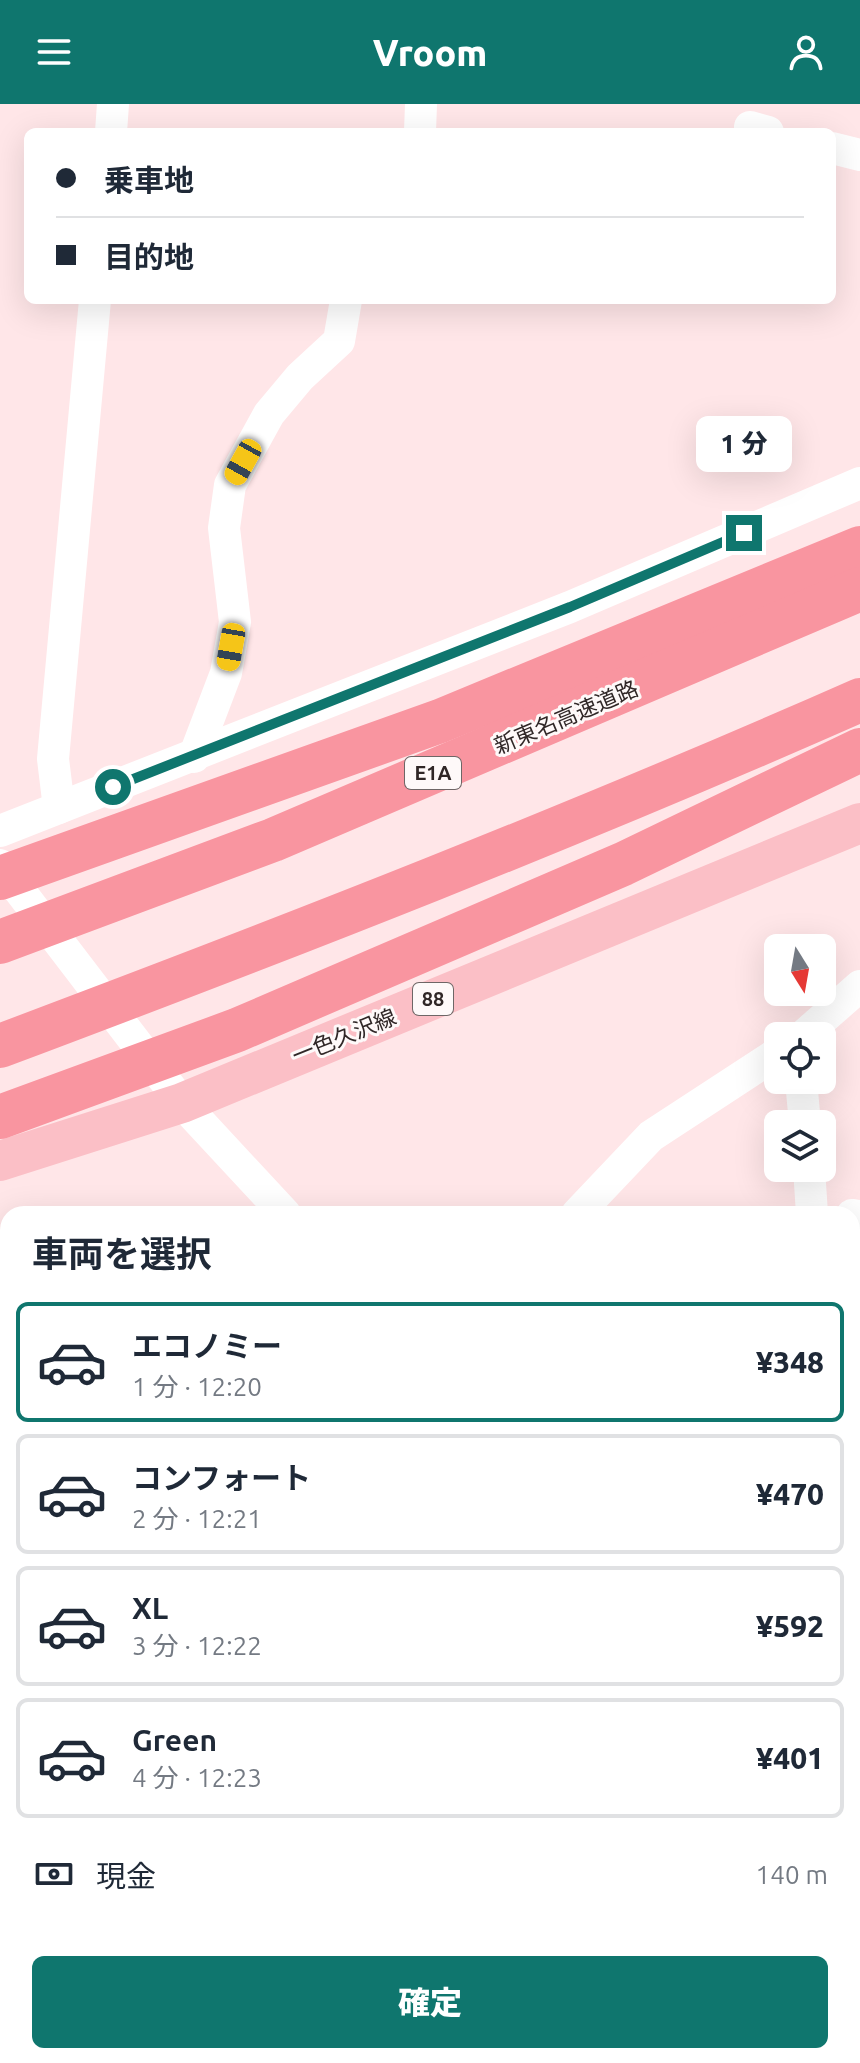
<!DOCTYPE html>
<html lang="ja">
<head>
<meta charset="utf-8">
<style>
	:root { --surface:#fff; --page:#f6f6f7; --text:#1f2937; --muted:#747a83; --line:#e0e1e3; --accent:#0f766e }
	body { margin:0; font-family:Ubuntu,"Noto Sans JP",sans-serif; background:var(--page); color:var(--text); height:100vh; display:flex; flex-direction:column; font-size:30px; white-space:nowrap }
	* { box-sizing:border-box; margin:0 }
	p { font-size:26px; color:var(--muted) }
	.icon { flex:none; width:44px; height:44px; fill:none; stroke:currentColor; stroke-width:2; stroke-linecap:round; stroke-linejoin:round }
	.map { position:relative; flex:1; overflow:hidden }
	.sheet { position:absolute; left:0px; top:1102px; width:860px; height:858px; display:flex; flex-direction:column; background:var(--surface); border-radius:24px 24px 0 0; box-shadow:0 8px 32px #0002 }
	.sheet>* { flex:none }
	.top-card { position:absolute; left:24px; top:24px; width:812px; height:176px; border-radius:12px; box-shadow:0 8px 32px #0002; display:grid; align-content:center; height:176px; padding:0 32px; background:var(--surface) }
	.needle { width:52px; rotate:169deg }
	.fabs { position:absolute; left:764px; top:830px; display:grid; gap:16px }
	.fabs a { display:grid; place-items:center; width:72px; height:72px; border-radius:12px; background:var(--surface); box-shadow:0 8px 32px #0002; font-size:40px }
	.end { position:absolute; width:36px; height:36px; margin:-18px; border:10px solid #0f766e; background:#fff; box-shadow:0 0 0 4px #fff }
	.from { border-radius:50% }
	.bubble { position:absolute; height:56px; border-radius:12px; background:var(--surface); box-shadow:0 8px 32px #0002; font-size:26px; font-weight:800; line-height:56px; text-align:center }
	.car { position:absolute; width:24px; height:48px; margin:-24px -12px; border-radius:10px; box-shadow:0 0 6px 2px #0007; background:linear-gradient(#f5c518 24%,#345 0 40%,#f5c518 0 76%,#345 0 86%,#f5c518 0) }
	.top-card b { display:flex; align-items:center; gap:28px; height:76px; font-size:30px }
	.top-card b+b { border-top:2px solid var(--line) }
	.top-card i { width:20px; height:20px; background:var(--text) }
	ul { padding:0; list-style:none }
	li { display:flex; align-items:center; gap:24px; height:120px; margin:0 16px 12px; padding:0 16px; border:4px solid var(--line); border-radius:12px }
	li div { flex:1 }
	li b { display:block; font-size:30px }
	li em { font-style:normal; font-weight:800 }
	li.current { border-color:var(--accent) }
	li>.icon { width:72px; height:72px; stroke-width:1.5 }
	h2 { padding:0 32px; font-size:36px; line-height:96px }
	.pay { display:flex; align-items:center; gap:20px; height:88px; padding:0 32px; font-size:30px }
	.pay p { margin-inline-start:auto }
	.action { display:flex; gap:16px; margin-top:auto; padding:16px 32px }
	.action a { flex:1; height:92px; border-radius:12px; background:var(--accent); color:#fff; font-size:32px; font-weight:800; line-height:92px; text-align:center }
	header { display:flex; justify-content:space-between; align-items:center; height:104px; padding:0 32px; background:var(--accent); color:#fff; font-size:36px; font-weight:800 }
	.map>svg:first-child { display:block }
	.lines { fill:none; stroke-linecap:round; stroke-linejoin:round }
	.minor { stroke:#fff; stroke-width:32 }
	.major { stroke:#fbbfc6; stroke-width:40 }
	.highway { stroke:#f995a0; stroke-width:44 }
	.route { stroke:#0f766e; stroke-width:10 }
	.labels { text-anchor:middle; stroke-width:6; stroke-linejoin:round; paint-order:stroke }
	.shield { fill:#fef9f9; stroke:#6e6666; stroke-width:2 }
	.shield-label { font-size:20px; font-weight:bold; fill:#302727 }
	.street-label { font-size:22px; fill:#302727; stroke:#fef9f9 }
</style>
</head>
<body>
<header><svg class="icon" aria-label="menu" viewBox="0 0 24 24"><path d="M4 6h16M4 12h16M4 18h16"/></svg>Vroom<svg class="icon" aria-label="person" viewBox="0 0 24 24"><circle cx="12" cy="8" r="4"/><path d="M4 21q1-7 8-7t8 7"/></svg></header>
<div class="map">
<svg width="860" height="1959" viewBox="0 0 860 1959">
	<rect width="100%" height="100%" fill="#ffe6e8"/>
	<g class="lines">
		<g class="minor">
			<path d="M 750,23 L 768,28"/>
			<path d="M 111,28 L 113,0"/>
			<path d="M 420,28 L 421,0"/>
			<path d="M 832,44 L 860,51"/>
			<path d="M 194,653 L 226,569 L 235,518 L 224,424 L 230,381 L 269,310 L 300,273 L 339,237 L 346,196"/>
			<path d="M 59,704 L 53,655 L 95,196"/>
			<path d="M 0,727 L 570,503 L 860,379"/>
			<path d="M 0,761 L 182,999 L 285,1110"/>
			<path d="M 803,932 L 860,882"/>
			<path d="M 801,976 L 805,1020"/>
			<path d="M 809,1064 L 812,1110"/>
			<path d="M 577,1110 L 651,1032 L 778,949"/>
			<path d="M 852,1111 L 860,1112"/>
			<path d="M 0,1284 L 8,1288"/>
			<path d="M 852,1436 L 860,1440"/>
			<path d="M 852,1515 L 860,1507"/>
			<path d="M 852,1637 L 860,1630"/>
			<path d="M 0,1660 L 8,1653"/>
			<path d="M 852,1688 L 860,1692"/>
			<path d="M 852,1736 L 860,1723"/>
			<path d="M 852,1917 L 860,1913"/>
			<path d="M 619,1952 L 619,1959"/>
			<path d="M 778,1959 L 791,1952"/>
		</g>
		<path class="major" d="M 0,1057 L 182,999 L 860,719"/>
		<g class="highway">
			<path d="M 0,774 L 440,617 L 860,444"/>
			<path d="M 0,838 L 273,736 L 860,485"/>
			<path d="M 0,942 C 290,833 577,721 860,596"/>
			<path d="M 0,1013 L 237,926 L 623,760 L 860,646"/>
			<path d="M 0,1153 L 8,1156"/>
			<path d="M 0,1206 L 8,1209"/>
			<path d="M 852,1536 L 860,1540"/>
			<path d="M 852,1590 L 860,1594"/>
		</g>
	</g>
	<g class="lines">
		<path class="route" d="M 113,683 L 570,503 L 744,429"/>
	</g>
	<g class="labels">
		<g class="shield">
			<rect x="405" y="653" width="56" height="32" rx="6"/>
			<rect x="413" y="879" width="40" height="32" rx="6"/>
		</g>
		<g class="shield-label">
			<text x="433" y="676">E1A</text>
			<text x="433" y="902">88</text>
		</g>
		<g class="street-label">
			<text transform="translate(566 613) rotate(-23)" y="8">新東名高速道路</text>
			<text transform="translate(344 932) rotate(-22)" y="8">一色久沢線</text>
		</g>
	</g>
</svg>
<div class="fabs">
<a><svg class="needle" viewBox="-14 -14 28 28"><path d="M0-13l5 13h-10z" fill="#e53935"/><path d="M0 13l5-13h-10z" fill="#747a83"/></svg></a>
<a><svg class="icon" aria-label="locate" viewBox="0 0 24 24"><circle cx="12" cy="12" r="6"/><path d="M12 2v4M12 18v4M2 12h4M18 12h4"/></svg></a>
<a><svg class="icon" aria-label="layers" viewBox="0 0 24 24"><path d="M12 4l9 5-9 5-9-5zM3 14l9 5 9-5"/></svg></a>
</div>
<i class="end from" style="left:113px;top:683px"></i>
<i class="end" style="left:744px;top:429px"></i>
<div class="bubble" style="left:696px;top:312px;width:96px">1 分</div>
<i class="car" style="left:243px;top:358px;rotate:209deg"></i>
<i class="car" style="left:231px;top:543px;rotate:190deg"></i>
<div class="top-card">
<b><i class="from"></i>乗車地</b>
<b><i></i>目的地</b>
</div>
<section class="sheet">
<h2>車両を選択</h2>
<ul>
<li class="current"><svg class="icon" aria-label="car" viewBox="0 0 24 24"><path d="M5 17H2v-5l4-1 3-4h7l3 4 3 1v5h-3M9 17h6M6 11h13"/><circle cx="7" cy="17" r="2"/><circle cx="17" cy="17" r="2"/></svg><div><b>エコノミー</b><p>1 分 · 12:20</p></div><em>¥348</em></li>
<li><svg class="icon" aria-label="car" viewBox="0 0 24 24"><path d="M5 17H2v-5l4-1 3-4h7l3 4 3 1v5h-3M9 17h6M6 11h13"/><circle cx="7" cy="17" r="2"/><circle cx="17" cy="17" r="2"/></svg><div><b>コンフォート</b><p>2 分 · 12:21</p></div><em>¥470</em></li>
<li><svg class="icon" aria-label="car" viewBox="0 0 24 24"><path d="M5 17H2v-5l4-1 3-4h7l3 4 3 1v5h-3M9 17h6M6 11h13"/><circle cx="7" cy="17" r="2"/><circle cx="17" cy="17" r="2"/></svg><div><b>XL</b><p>3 分 · 12:22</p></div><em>¥592</em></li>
<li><svg class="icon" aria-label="car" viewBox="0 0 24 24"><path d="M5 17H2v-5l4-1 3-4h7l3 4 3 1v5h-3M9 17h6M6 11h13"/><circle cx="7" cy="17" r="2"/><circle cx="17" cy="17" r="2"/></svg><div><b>Green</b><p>4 分 · 12:23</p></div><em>¥401</em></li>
</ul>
<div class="pay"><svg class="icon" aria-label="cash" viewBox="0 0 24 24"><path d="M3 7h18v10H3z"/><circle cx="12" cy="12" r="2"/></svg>現金<p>140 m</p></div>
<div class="action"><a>確定</a></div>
</section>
</div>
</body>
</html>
